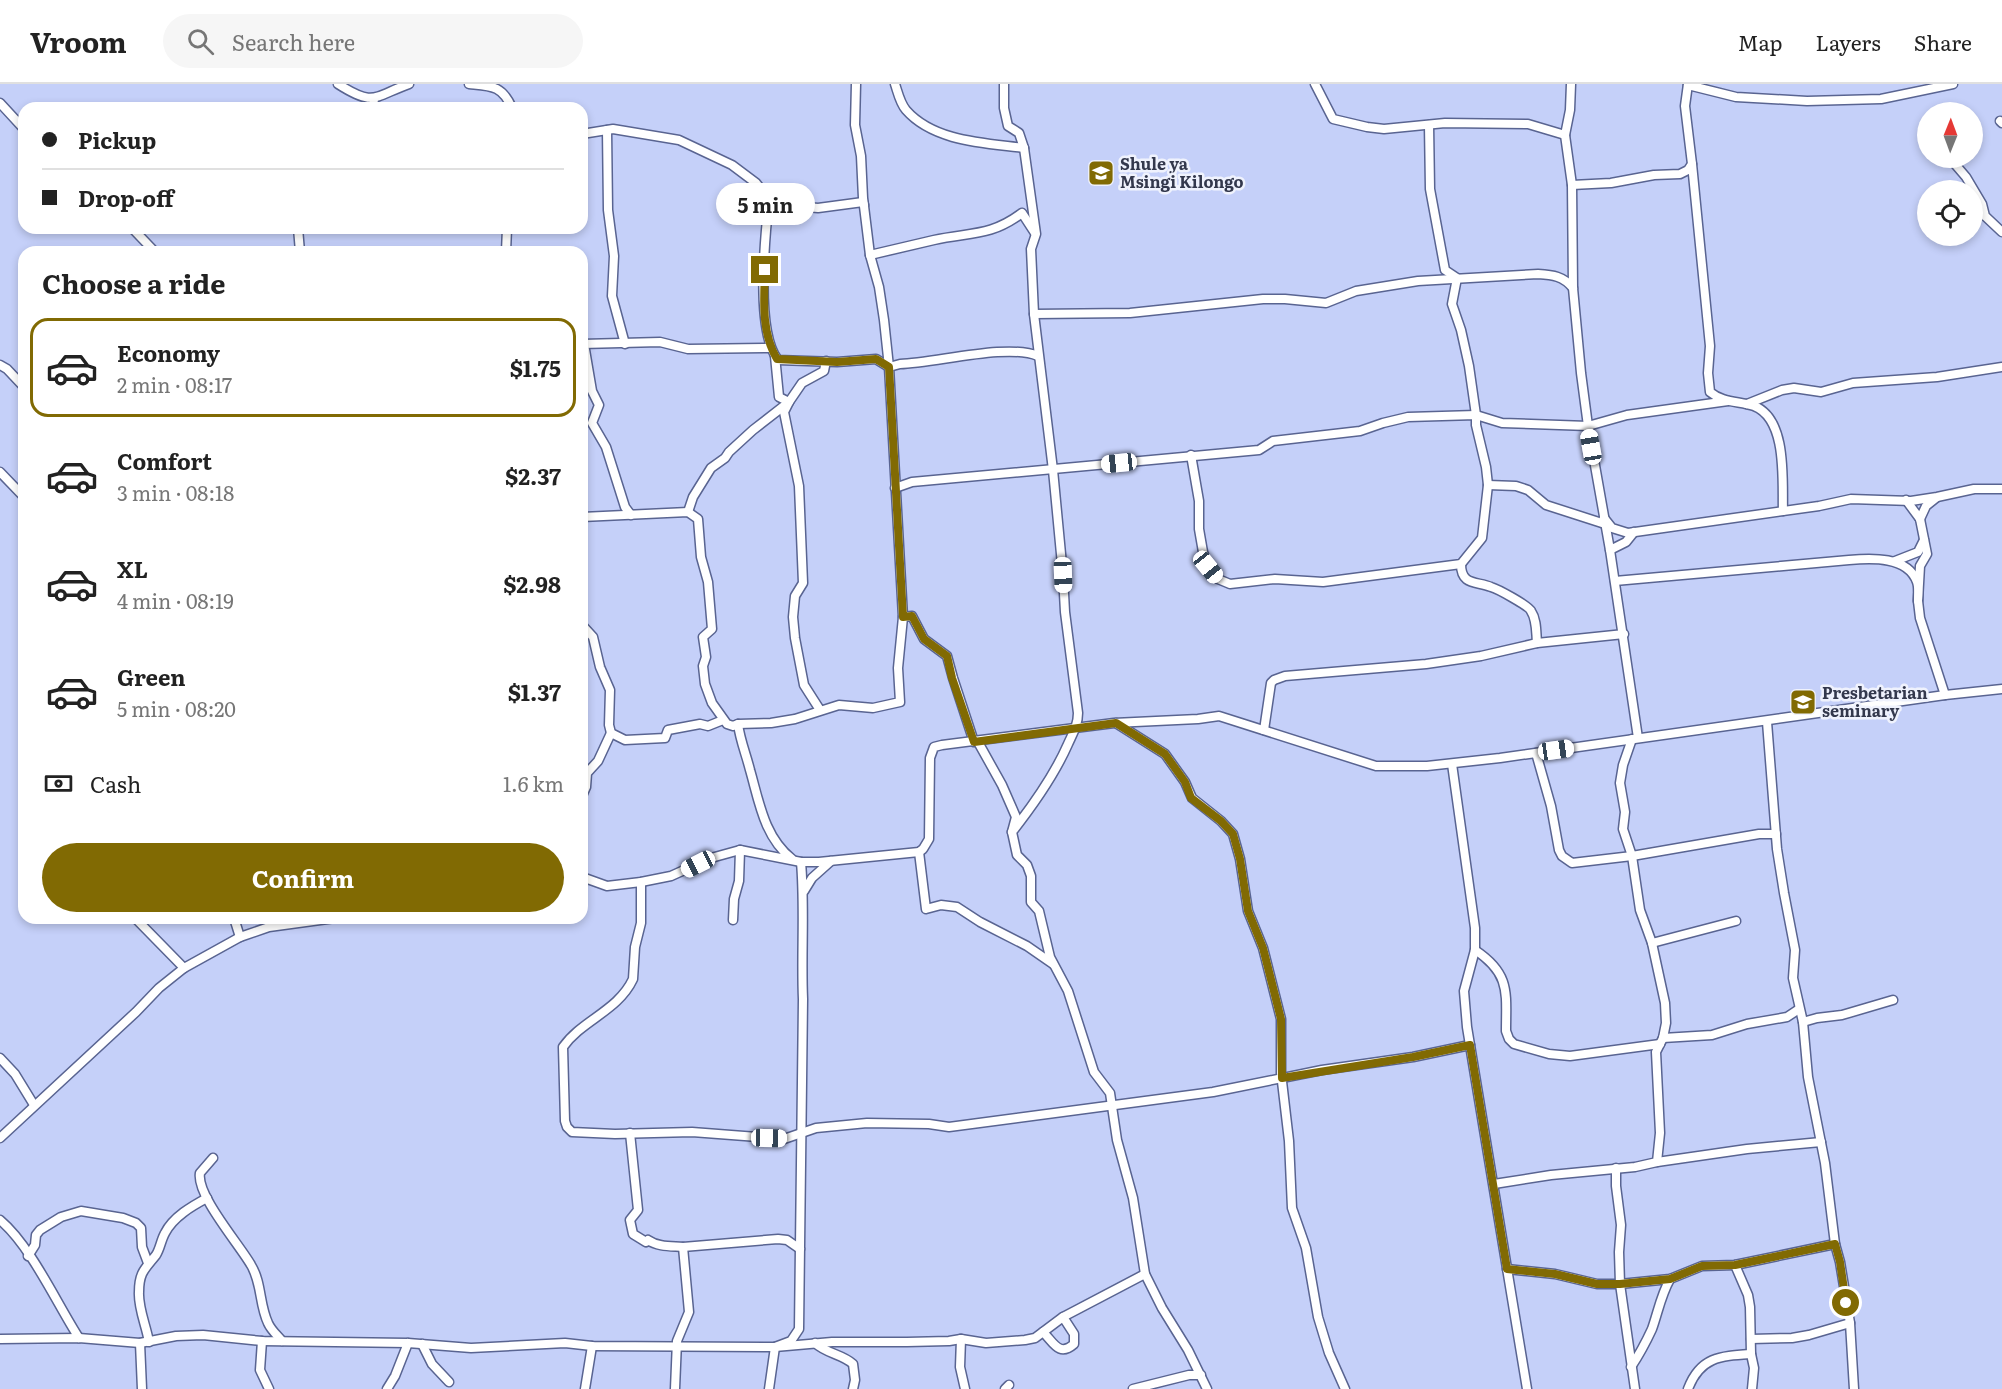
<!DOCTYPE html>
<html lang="en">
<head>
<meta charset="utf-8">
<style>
	:root { --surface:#fff; --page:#f6f6f6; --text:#222; --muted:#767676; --line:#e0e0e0; --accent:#816a03 }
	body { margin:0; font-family:Literata,serif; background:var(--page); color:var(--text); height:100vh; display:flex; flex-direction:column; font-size:22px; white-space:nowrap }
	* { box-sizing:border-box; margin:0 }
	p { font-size:20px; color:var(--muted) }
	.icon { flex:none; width:33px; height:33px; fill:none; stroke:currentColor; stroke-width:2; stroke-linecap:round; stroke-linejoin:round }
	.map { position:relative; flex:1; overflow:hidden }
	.sheet { position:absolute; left:18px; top:162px; width:570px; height:678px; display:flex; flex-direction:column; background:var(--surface); border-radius:18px; box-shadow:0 3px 9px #0003 }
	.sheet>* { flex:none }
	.banner { position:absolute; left:18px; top:18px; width:570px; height:132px; border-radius:18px; box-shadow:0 3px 9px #0003; display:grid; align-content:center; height:132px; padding:0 24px; background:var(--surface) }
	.needle { width:39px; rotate:1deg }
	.fabs { position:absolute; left:1917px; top:18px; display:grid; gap:12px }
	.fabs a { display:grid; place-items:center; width:66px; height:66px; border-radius:50%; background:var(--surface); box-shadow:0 3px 9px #0003; font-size:30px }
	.end { position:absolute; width:27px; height:27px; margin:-14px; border:8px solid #816a03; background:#fff; box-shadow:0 0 0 3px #fff }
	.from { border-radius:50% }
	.bubble { position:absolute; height:42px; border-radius:21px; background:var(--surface); box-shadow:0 3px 9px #0003; font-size:20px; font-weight:700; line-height:42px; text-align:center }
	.car { position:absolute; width:18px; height:36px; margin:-18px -9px; border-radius:8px; box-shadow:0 0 4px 2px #0007; background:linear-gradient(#fff 24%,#345 0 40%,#fff 0 76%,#345 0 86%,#fff 0) }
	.banner b { display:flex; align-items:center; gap:21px; height:57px; font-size:22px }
	.banner b+b { border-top:2px solid var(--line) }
	.banner i { width:15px; height:15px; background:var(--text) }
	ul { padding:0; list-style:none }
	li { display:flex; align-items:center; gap:18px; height:99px; margin:0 12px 9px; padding:0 12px; border:3px solid transparent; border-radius:18px }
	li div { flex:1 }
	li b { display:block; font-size:22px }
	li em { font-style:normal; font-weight:700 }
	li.current { border-color:var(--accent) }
	li>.icon { width:54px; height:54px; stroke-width:1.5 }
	h2 { padding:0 24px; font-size:27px; line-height:72px }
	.pay { display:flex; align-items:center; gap:15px; height:66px; padding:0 24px; font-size:22px }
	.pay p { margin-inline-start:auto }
	.action { display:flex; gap:12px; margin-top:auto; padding:12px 24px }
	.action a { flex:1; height:69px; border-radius:36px; background:var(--accent); color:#fff; font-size:24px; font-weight:700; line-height:69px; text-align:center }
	header { display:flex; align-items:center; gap:36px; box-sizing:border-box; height:84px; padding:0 30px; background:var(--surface); border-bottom:2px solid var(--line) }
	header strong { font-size:28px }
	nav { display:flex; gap:33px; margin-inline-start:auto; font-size:21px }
	.search { width:420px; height:54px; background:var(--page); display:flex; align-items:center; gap:15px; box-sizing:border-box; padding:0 21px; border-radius:33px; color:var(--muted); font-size:22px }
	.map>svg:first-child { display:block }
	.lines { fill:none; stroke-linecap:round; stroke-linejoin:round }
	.minor-casing { stroke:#596491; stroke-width:11 }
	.minor { stroke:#fff; stroke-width:8 }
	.route { stroke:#816a03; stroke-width:8 }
	.labels { text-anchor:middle; stroke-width:5; stroke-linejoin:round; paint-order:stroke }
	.poi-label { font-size:16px; font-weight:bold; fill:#33384d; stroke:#eff2fd; text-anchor:start }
</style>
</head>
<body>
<header>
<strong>Vroom</strong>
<div class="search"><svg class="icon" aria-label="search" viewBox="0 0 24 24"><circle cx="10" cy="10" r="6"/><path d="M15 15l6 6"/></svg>Search here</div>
<nav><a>Map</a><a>Layers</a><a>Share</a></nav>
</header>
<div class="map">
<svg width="2002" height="1305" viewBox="0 0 2002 1305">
	<rect width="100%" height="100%" fill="#c5d0f9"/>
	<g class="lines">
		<defs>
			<g id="minor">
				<path d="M 338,0 C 374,23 373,13 409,0"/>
				<path d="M 469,0 C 491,2 502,1 512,24"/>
				<path d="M 895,0 C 898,9 900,19 906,26 C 934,58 986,59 1024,64"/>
				<path d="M 1004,0 L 1004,24 L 1008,42 L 1019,49 L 1024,64 L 1036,150 L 1031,165 L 1034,230 L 1053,386 L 1063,491 L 1065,528 L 1078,629 C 1078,641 1073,649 1068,660 C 1054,692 1034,720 1012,748"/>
				<path d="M 1315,0 L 1333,35 L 1367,43 L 1384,45 L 1445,39 L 1528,40 L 1565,51"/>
				<path d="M 1571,0 L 1570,26 L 1565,51 L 1572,101 L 1573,204 L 1581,289 L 1588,342 L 1610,466 L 1638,654"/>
				<path d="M 1688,1 L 1736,13 L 1807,17 L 1881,15 L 1953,0"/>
				<path d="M 0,19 L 24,45"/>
				<path d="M 373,24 L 374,14"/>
				<path d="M 2000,37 L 2002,39"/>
				<path d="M 607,46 L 608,126 L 614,172 L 612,212 L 625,260"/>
				<path d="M 582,50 L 613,45 L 679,56 L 732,81 L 756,99 L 773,120 L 818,124 L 863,118 L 864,121"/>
				<path d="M 1944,74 L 1954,79 L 1966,93 L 1982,120 L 1985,132 L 2002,148"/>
				<path d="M 1692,80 L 1710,262 L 1708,289 L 1710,308 C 1723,319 1739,317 1754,322 C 1788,335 1782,398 1783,427"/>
				<path d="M 1572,101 L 1611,99 L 1654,91 L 1680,90 L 1688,86 L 1692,80 L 1685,22 L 1688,0"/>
				<path d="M 769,115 C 765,152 755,247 778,276 L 837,278 L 876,275 L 889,283 L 900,280 C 936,279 1008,259 1038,272"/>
				<path d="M 132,144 L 155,168"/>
				<path d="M 298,144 L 300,168"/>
				<path d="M 506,168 L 507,144"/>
				<path d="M 870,171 C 892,166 913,161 934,156 C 970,148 990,153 1022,129 L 1035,149"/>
				<path d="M 1034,230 L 1130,229 L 1263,215 L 1285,215 L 1326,219 L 1356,207 L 1418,197 L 1538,190 C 1553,191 1563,192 1573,204"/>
				<path d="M 582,260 L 660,258 L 688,265 L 771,264"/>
				<path d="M 584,260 L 592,307 L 599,321 L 592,339 L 606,363 L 625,423 L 631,431"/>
				<path d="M 775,272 L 779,313 L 789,318 L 784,328 L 799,402 L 803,499 L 795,512 L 793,533 L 795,554 L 804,601 L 820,626"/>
				<path d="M 0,281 L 7,285 L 24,303"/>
				<path d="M 1747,320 L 1782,306 L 1794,304 L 1821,308 L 1853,299 L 1937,293 L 2002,283"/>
				<path d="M 1191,371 L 1199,417 L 1199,445 L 1203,468 L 1208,483 L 1218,495 L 1230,500 L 1275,495 L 1323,498 L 1461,480 L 1482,454 L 1488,401 L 1486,383 L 1476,341 L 1476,331 L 1469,282 L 1461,246 L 1452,220 L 1457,194 L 1445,186 L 1430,105 L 1429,41"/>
				<path d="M 0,388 L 24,413"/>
				<path d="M 1488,401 L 1516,402 L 1528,406 L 1546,421 L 1605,440"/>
				<path d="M 895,404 L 912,398 L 1259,366 L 1273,357 L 1360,347 L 1383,339 L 1408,333 L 1476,331 L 1502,339 L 1588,342 L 1627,331 L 1728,317"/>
				<path d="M 1906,416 L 1920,435 L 1927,470 L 1920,482 L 1918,517 L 1920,534 L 1945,611"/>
				<path d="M 688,428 L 693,413 L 711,384 L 725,374 L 729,368 L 753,346 L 789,318 L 802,299 L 824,287 L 826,277"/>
				<path d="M 582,433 L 688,428 L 698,435 L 701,473 L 708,498 L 712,545 L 703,553 L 706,573 L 703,582 L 705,600 L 712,619 L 727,640 L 733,642 L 738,640 L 771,639 L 795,635 L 839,621 L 873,624 L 900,618 L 898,584 L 903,533 L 889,283 L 884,236 L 879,203 L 870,171 L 863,114 L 861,72 L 855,41 L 856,0"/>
				<path d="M 1604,434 L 1612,444 L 1628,449 L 1819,422 L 1851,415 L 1911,417 L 1937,413 L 1974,405 L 2002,405"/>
				<path d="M 1920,435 L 1926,422 L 1936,414"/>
				<path d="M 1610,466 L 1626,458 L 1634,448"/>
				<path d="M 1895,477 L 1918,468 L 1924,456"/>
				<path d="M 1461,480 C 1461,502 1477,497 1491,503 C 1498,505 1529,522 1531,527 C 1537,536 1536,548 1537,559"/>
				<path d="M 1615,497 L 1849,476 C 1871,474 1908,472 1917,498 C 1919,503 1918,512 1918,517"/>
				<path d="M 903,533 L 912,532 L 924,555 L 947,572 L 953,594 L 974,658"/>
				<path d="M 582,541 L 593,553 L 600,583 L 610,606 L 609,641 L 611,649 L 625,656 L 665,654 L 668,646 L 700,640 L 708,642 L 723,636"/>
				<path d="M 1767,638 L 1777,765 L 1784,809 L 1795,866 L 1793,894 L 1803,938 L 1808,993 L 1825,1079 L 1835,1160 L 1840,1178 L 1850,1239 L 1854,1305"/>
				<path d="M 1116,639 L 1165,670 L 1185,698 L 1192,714 L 1221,737 L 1233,750 L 1240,775 L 1248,827 L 1263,864 L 1281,935 L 1281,989 L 1289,1057 L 1292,1124 L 1306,1164 L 1318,1233 L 1329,1269 L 1345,1305"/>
				<path d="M 738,640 C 740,656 746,670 750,686 C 759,717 764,753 792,775"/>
				<path d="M 1264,646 L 1271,599 L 1274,596 L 1285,592 L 1426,580 L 1481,572 L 1537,559 L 1624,550"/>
				<path d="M 978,658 L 1002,701 L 1016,733 L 1012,748 L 1017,771 L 1027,781 L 1031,792 L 1031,818 L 1039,827 L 1050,873 L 1068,907 L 1094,988 L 1110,1009 L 1117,1056 L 1133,1114 L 1145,1190 L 1162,1224 L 1188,1266 L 1207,1305"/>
				<path d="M 1536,669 L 1551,722 L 1559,766 L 1562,772 L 1572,779 L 1632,772 L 1759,750 L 1776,750"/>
				<path d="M 1452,680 L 1475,844 L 1475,866 L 1464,907 L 1467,943 L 1527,1305"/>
				<path d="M 582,712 L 586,703 L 587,689 L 598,677 L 611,649"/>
				<path d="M 919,768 L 926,825 L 941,821 L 957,823 L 980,838 L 1027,862 L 1053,880"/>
				<path d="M 582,793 L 607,802 L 641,798 L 671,792 L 711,774 L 740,766 L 801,778 L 819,778 L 919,768 L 923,765 L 929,755 L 930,674 L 934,663 L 942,661 L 1114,639 L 1198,635 L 1219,632 L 1376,682 L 1427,682 L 1500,674 L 1945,611 L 2002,605"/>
				<path d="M 641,798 L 641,839 L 635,863 L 633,895 C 618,927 582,936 563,963 L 565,1037 L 567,1043 L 572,1048 L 615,1050 L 692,1048 L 784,1055 L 816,1044 L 867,1039 L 929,1040 L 949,1043 L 1213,1008 L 1322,986 L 1413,973 L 1470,961"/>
				<path d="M 804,807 L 812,794 L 831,777"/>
				<path d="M 135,834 L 184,884"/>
				<path d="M 234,834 L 240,853"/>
				<path d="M 733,836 L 734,815 L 739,797 L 740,766"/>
				<path d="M 1652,859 L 1736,837"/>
				<path d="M 1475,866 C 1511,890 1506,909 1506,947 L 1509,955 L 1514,960 L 1549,970 L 1570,972 L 1660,960"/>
				<path d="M 1803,938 L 1817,934 L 1842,931 L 1893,916"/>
				<path d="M 1663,954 L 1712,951 L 1747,940 L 1787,933 L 1799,925"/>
				<path d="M 0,974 L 15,990 L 34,1021"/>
				<path d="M 630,1049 L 638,1126 L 630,1136 L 633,1150 L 646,1158 L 648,1156 C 658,1163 671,1162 683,1163 L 778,1155 L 787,1156 L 800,1165"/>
				<path d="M 0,1054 L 136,928 L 159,904 L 184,884 L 240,853 L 269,843 L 335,834"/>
				<path d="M 213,1074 L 200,1089 C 196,1111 239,1160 251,1181 C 262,1199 259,1220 268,1239 C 271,1246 277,1251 282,1257"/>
				<path d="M 1657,1078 L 1747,1065 L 1821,1058"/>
				<path d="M 1616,1084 L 1616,1102 L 1621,1141 L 1619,1168 L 1620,1200 L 1635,1305"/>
				<path d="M 1494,1100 L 1551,1091 L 1635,1083 L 1657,1078 L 1660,1049 L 1656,968 L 1663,954 L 1666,939 L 1665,919 L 1652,859 L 1640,826 L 1632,772 L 1623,745 L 1625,728 L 1620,699 L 1623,681 L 1632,655"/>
				<path d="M 0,1136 C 31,1162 57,1220 79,1254"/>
				<path d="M 28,1172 L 35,1161 L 36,1151 L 40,1146 L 61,1133 L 81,1127 L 123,1134 L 136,1139 L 141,1144 L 142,1163 L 148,1179"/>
				<path d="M 1735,1181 L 1748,1211 L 1750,1223 L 1751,1270 L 1754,1284 L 1752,1305"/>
				<path d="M 1507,1185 L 1555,1190 L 1597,1200 L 1620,1200 L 1670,1195 L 1702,1182 L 1735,1181 L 1835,1160"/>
				<path d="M 1043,1248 C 1054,1259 1059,1273 1074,1260 L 1074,1250 L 1063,1233"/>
				<path d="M 0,1255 L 79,1254 L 140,1259 L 176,1252 L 203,1251 L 262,1257 L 408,1259 L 471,1264 L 565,1259 L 592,1262 L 775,1263 L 832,1258 L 907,1258 L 949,1257 L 961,1255 L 986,1259 L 1025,1256 L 1035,1254 L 1063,1233 L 1145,1190"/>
				<path d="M 961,1255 L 960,1283 L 965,1305"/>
				<path d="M 1751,1255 L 1792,1254 L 1809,1251 L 1850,1239"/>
				<path d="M 262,1257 L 260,1286 L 269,1305"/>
				<path d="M 149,1258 C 146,1241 138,1224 139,1208 C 139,1188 145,1185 156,1171 C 160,1165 161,1156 165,1149 C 173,1133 192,1122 207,1114"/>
				<path d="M 140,1259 L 142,1305"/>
				<path d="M 815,1259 C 827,1270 842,1270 853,1280 L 855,1296 L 853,1305"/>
				<path d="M 422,1260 L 432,1280 L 449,1298"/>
				<path d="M 1631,1283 C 1639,1271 1646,1258 1652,1245 C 1658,1228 1661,1211 1670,1195"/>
				<path d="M 387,1305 L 395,1292 L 408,1259"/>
				<path d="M 585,1305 L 592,1262"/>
				<path d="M 675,1305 L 677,1257 L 689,1228 L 683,1163"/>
				<path d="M 769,1305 L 775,1263 L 791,1257 L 799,1245 L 803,915 C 801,870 805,824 801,778"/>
				<path d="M 1005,1305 L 1009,1301"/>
				<path d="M 1133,1305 L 1189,1291 L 1201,1291"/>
				<path d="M 1688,1305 C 1700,1273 1720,1272 1751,1270"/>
			</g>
		</defs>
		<use href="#minor" class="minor-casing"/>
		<use href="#minor" class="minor"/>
	</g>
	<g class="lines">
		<path class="route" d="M 765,186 C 764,215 761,248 777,275 L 837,278 L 876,275 L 889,283 L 903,533 L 912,532 L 924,555 L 947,572 L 952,594 L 974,658 L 1116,639 L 1165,670 L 1185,698 L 1191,714 L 1221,737 L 1233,750 L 1240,775 L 1248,827 L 1263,864 L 1281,935 L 1282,994 L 1413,973 L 1470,961 L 1507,1185 L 1555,1190 L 1597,1200 L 1620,1200 L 1670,1195 L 1702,1182 L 1735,1181 L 1835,1160 L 1840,1178 L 1846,1219"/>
	</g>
	<defs>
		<symbol id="school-square" viewBox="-11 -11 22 22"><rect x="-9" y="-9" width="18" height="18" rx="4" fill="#816a03" stroke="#eff2fd"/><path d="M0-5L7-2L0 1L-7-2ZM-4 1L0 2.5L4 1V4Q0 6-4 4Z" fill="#fff"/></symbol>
	</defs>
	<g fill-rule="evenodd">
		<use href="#school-square" x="1086" y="74" width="30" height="30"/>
		<use href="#school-square" x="1788" y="603" width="30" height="30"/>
	</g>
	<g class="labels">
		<g class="poi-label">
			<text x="1120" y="86">Shule ya<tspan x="1120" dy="18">Msingi Kilongo</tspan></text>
			<text x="1822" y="615">Presbetarian<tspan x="1822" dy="18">seminary</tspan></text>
		</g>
	</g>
</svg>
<div class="fabs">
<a><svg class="needle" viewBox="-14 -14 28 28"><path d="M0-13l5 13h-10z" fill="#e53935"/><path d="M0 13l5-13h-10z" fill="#767676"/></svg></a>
<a><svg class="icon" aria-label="locate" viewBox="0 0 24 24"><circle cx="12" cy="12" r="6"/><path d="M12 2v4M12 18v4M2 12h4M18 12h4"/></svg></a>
</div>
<i class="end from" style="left:1846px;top:1219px"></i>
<i class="end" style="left:765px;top:186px"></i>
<div class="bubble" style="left:716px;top:99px;width:99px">5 min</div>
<i class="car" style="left:1591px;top:363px;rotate:350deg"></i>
<i class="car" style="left:1119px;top:379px;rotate:264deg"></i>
<i class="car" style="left:1208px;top:483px;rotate:141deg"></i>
<i class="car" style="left:1063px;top:491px;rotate:178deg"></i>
<i class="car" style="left:1556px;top:666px;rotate:82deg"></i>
<i class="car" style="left:698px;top:780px;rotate:243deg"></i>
<i class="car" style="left:769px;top:1054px;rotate:91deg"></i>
<div class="banner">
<b><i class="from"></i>Pickup</b>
<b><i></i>Drop-off</b>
</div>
<section class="sheet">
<h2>Choose a ride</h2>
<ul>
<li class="current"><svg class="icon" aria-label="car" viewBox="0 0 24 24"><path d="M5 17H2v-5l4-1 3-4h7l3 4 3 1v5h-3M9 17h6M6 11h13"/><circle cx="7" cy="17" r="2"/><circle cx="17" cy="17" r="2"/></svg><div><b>Economy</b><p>2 min · 08:17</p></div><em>$1.75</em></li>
<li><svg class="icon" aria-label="car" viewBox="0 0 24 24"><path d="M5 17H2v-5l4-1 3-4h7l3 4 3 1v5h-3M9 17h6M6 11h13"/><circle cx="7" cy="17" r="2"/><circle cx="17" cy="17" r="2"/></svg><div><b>Comfort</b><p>3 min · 08:18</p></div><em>$2.37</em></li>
<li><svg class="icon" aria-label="car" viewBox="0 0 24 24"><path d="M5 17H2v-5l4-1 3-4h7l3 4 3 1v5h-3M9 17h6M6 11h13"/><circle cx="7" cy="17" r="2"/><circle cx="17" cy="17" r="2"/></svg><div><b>XL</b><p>4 min · 08:19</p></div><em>$2.98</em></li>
<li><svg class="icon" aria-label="car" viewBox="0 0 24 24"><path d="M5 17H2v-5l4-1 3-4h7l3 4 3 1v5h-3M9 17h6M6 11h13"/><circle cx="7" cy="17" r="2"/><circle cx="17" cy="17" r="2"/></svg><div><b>Green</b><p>5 min · 08:20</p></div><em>$1.37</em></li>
</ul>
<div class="pay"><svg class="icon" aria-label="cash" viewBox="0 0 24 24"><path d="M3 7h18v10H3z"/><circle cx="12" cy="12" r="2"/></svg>Cash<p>1.6 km</p></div>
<div class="action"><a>Confirm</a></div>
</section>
</div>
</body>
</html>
